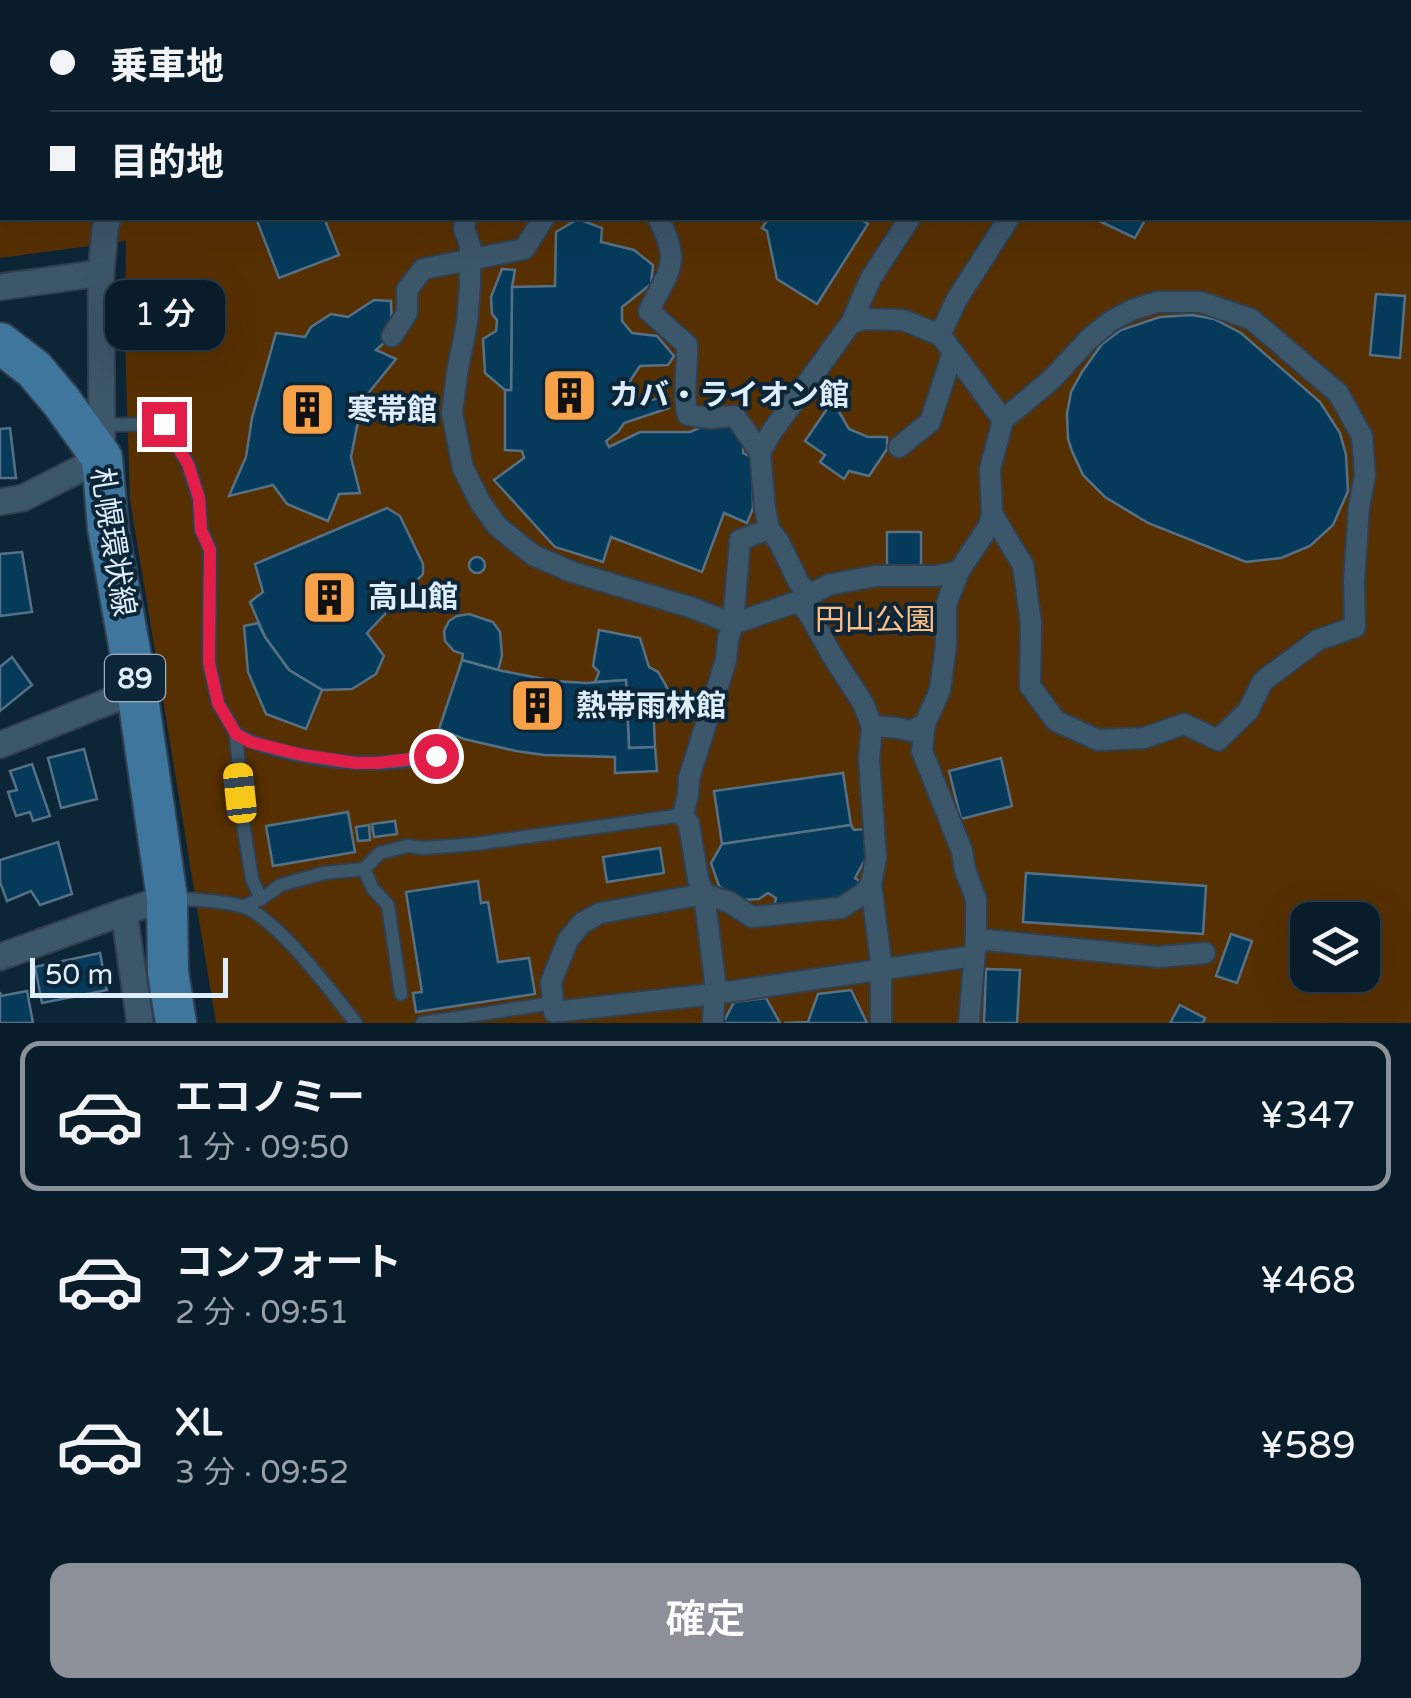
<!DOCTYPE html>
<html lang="ja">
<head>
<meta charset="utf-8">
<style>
	:root { --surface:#091c2a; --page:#172936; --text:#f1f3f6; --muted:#99a1a8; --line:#293a47; --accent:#8c9099 }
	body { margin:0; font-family:"Varela Round","Noto Sans JP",sans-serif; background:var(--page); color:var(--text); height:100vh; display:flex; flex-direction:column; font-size:38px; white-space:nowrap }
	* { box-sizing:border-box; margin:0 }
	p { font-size:32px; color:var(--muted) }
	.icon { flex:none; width:55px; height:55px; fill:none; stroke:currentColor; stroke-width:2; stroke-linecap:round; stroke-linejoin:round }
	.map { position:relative; height:1023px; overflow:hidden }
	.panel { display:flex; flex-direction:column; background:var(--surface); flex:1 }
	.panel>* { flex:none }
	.hud { position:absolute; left:0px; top:0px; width:1412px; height:220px; box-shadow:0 10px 40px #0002,0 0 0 2px var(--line); display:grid; align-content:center; height:220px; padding:0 50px; background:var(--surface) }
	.controls { position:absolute; left:1290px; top:902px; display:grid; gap:20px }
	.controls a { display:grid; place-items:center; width:90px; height:90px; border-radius:20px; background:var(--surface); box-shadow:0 10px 40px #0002,0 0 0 2px var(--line); font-size:50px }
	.scale { position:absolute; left:30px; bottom:25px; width:198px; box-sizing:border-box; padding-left:10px; border:5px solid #deedfa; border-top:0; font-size:28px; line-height:35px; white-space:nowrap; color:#deedfa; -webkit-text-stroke:8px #0c2638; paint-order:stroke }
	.end { position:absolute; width:45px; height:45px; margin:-22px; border:12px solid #e11d48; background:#fff; box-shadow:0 0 0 5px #fff }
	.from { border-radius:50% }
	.bubble { position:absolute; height:70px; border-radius:20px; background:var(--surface); box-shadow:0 10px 40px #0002,0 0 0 2px var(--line); font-size:32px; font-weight:600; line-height:70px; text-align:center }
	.car { position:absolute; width:30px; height:60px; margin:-30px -15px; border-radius:12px; box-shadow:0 0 8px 2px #0007; background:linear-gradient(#f5c518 24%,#345 0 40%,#f5c518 0 76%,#345 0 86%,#f5c518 0) }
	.hud b { display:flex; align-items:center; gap:35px; height:95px; font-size:38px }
	.hud b+b { border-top:2px solid var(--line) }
	.hud i { width:25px; height:25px; background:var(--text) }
	ul { padding:18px 0 0; list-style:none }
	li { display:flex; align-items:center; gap:30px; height:150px; margin:0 20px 15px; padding:0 30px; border:5px solid transparent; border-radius:20px }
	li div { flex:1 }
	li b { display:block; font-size:38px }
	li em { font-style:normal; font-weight:600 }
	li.on { border-color:var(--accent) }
	li>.icon { width:90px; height:90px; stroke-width:1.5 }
	.button { display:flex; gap:20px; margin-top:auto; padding:20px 50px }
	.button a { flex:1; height:115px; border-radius:20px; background:var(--accent); color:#fff; font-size:40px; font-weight:600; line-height:115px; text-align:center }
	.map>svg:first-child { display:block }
	.green { fill:#573001; fill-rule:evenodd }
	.building { fill:#053a5a; stroke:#567186; stroke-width:2.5 }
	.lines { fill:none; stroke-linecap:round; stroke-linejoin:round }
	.service-casing { stroke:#313f4e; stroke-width:16 }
	.pedestrian-casing { stroke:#313f4e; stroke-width:24 }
	.minor-casing { stroke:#313f4e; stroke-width:29 }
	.primary-casing { stroke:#313f4e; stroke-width:44 }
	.service { stroke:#3c566a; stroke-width:12 }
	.pedestrian { stroke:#3c566a; stroke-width:20 }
	.minor { stroke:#3c566a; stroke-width:25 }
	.primary { stroke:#3f769e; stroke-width:40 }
	.route { stroke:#e11d48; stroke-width:12 }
	.labels { text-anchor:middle; stroke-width:8; stroke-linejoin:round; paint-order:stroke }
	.shield { fill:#0c2638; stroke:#9fb1c0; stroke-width:2.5 }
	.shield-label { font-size:28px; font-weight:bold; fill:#deedfa }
	.poi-label { font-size:30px; font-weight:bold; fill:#deedfa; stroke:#0c2638; text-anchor:start }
	.street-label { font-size:30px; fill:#deedfa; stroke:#0c2638 }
	.park-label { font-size:30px; fill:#fbbf87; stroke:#0c2638 }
</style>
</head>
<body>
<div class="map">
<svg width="1411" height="1023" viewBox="0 0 1411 1023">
	<rect width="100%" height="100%" fill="#0c2638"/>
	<path class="green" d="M 0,0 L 1411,0 L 1411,1023 L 216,1023 L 130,499 L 125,340 L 126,241 L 0,258 ZM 2,2 L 1410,2 L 1410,218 L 2,218 ZM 1308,920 L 1362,920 L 1362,975 L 1308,975 Z"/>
	<g class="building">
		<path d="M 797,0 L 883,0 L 882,2 L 798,2 Z"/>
		<path d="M 1183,0 L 1231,0 L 1229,2 L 1186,2 Z"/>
		<path d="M 256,218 L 324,218 L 339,255 L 279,278 Z"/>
		<path d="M 769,218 L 858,218 L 868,224 L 817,304 L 777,279 L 767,231 L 762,228 Z"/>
		<path d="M 1093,218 L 1146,218 L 1135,238 Z"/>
		<path d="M 578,219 L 602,228 L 601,242 L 634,250 L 653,265 L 651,284 L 622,307 L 622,321 L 632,333 L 657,336 L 674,356 L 668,365 L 640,366 L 630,381 L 632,392 L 639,402 L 663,398 L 669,408 L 624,423 L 618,432 L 606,441 L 609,447 L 640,432 L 690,432 L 706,425 L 723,425 L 735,427 L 744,437 L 743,453 L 752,457 L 753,508 L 747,523 L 724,513 L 702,572 L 611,537 L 603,562 L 555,547 L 494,480 L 524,458 L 522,451 L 505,450 L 505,390 L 511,390 L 512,287 L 555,286 L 556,232 Z"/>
		<path d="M 502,269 L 515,270 L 512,287 L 511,390 L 505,390 L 485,373 L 483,339 L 496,331 L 497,320 L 492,314 L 491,297 Z"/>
		<path d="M 1376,294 L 1405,296 L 1400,358 L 1370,355 Z"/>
		<path d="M 374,300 L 391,301 L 392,336 L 376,350 L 396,359 L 362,401 L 351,457 L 360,493 L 339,494 L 328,521 L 287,504 L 273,485 L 229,496 L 246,457 L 252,418 L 276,333 L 305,337 L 311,327 L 331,314 L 348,317 Z"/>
		<path d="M 1192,315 L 1214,319 L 1241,333 L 1320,402 L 1340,433 L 1346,455 L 1348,491 L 1333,525 L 1310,546 L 1281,558 L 1246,562 L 1148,523 L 1105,497 L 1083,475 L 1072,451 L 1068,439 L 1067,414 L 1071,392 L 1082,372 L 1102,344 L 1121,330 L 1160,317 Z"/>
		<path d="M 835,405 L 849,429 L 868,437 L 887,437 L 887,449 L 869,476 L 849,471 L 844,479 L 820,462 L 825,455 L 805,441 L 827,409 Z"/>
		<path d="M 10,428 L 16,478 L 0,478 L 0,429 Z"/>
		<path d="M 387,508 L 400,516 L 423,564 L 423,574 L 367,633 L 384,656 L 376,674 L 352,689 L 322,690 L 289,670 L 265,637 L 250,602 L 263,592 L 255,564 Z"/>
		<rect x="887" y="532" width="34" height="34"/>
		<path d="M 22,552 L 32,612 L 0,616 L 0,554 Z"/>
		<circle cx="477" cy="565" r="8"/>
		<path d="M 469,614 L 493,622 L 500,632 L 502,656 L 498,670 L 462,660 L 463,654 L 454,651 L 445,641 L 444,631 L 449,621 L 457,616 Z"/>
		<path d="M 258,623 L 265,637 L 289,670 L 322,690 L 306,729 L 266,714 L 248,672 L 244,626 Z"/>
		<path d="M 599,630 L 640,638 L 649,667 L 658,672 L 664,682 L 668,690 L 664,697 L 653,700 L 655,747 L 629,748 L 626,680 L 595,682 L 599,672 L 593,666 Z"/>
		<path d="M 12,657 L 32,685 L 0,711 L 0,667 Z"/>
		<path d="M 462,660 L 498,670 L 554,681 L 586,683 L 626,680 L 629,748 L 655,747 L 657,771 L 615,773 L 615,757 L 544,755 L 516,751 L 464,739 L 439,729 Z"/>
		<path d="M 84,749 L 97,799 L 61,808 L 48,758 Z"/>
		<path d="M 1001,758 L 1012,806 L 961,819 L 949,771 Z"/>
		<path d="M 32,764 L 50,816 L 33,821 L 30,812 L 16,816 L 8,792 L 17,790 L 10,771 Z"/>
		<path d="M 843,773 L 851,825 L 722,844 L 714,791 Z"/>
		<path d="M 348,812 L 355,852 L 273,866 L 266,826 Z"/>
		<path d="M 395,821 L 397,834 L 374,837 L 372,824 Z"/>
		<path d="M 369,825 L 370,840 L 358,841 L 356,827 Z"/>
		<path d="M 851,825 L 854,830 L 864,829 L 868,854 L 855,878 L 865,885 L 837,899 L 774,908 L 776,898 L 768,893 L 759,899 L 740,900 L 719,886 L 711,863 L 722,844 Z"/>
		<path d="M 58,842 L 72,894 L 40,905 L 31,891 L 7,901 L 0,882 L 0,860 Z"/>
		<path d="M 660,848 L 664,873 L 607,882 L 603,857 Z"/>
		<path d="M 1026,873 L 1206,886 L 1203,934 L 1023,922 Z"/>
		<path d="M 478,881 L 481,903 L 488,902 L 498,962 L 529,958 L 535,994 L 416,1012 L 413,993 L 422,992 L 406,892 Z"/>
		<path d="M 1231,934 L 1252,941 L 1237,983 L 1216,976 Z"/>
		<path d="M 100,953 L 107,990 L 42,1003 L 35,967 Z"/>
		<path d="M 986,969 L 1020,970 L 1017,1023 L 984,1023 Z"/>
		<path d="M 851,990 L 867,1023 L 784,1023 L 808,1022 L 818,994 Z"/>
		<path d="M 27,991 L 33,1023 L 0,1023 L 0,992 L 1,996 Z"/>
		<path d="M 766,998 L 780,1023 L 723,1023 L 734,1002 Z"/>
		<path d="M 1180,1005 L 1205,1018 L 1203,1023 L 1170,1023 Z"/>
	</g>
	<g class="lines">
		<defs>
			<g id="service">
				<path d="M 915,2 L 916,0"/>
				<path d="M 102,425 L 165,424 L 188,464 L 199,499 L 201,530 L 210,549 L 209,663 L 218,703 L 236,734 L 244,829 L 252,879 L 261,899 L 244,906"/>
				<path d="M 236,734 C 266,752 338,764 374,763 C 395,763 416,759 437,757"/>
				<path d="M 364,869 L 373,889 L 388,905 L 401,994"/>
				<path d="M 170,898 C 193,900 219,900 241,906 C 275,915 333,994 356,1023"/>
				<path d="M 261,899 L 281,885 L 324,873 L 364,869 L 380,853 L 407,846 L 425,848 L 475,844 L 683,815"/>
				<path d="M 422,1023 L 553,1003"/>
			</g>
			<g id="pedestrian">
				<path d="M 1049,2 L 1051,0"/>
				<path d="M 1163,2 L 1165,0"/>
				<path d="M 466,218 L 464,229 L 470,245 L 470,285 L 467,323 L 457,373 L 452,413 L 463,468 L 480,502 L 497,526 L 533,555 L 572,572 L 693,608 L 733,624 L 728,639 L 726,660 L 689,778 L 688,795 L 683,815 L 689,824 L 698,879 L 704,894 L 715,981 L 713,1023"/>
				<path d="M 658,218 C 682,263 669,269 649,311 L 687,345 C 688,363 682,400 688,415 L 710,418 L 735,416 L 760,452"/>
				<path d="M 851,323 L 871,278 L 910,218"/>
				<path d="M 940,335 L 957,299 L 1009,218"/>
				<path d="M 392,336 L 407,313 L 407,290 L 423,269 L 524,249 L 544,218"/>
				<path d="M 953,352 L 1003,420"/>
				<path d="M 769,529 L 740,540 L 733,624 L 799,601 L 828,585 L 875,576 L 937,576 L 959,571"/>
				<path d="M 809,594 L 799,583 L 779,542 L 769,529 L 765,509 L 760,452 L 771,433 L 851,323 L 865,319 L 903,320 L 940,335 L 953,352 L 930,422 L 899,447"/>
				<path d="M 799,601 L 811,617 L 833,657 L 863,703 L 872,726 L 869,759 L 876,858 L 871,884 L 863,894 L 841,908 L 752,917 L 729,902 L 704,894 L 600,913 L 582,923 L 568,940 L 551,982 L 554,1012 L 714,994 L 974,956"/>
				<path d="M 872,726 L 898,728 L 911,731 L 925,724"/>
				<path d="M 871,884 L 881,962 L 881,1023"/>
				<path d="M 976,939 L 1158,957 L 1205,953"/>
				<path d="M 969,1023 L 976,939 L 976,899 L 965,870 L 962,851 L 922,751 L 925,724 L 940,690 L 946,645 L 946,605 L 959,571 L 989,526 L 992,514 L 990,469 L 1003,420 L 1052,379 L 1089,339 L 1111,321 L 1132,310 L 1157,302 L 1201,302 L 1251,319 L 1338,393 L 1362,436 L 1365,475 L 1359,507 L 1354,581 L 1355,627 L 1318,640 L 1263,681 L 1248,711 L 1218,740 L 1184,724 L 1144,738 L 1098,740 L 1056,721 L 1030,686 L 1031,623 L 1023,565 L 992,514"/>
			</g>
			<g id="minor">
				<path d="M 175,2 L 176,0"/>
				<path d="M 0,287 L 101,273"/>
				<path d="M 0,502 L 23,498 L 102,458 L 101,273 L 105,229 L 108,218"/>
				<path d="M 0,745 L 137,690"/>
				<path d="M 0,957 L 124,912"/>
				<path d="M 140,1023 L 124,912 L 167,898"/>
			</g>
			<path id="primary" d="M 0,343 L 34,369 L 61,401 L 102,458 L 108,528 L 137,690 L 167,898 L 168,972 L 176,1023"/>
		</defs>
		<use href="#service" class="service-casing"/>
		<use href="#pedestrian" class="pedestrian-casing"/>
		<use href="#minor" class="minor-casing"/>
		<use href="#primary" class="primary-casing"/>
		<use href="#service" class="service"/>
		<use href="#pedestrian" class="pedestrian"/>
		<use href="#minor" class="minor"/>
		<use href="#primary" class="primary"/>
	</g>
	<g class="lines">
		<path class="route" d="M 164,424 L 188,464 L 199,498 L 201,530 L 210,550 L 209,663 L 218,703 L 236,734 L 250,742 L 303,755 L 356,763 L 376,763 L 436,756"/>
	</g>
	<defs>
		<symbol id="building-square" viewBox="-11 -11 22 22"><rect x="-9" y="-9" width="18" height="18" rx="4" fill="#f7a148" stroke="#0c2638"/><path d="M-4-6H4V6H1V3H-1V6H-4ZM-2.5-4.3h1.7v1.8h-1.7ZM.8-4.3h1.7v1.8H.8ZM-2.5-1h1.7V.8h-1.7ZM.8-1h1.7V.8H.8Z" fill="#111"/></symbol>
	</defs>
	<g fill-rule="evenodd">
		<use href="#building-square" x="538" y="364" width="63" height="63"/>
		<use href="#building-square" x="276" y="378" width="63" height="63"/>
		<use href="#building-square" x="298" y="566" width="63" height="63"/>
		<use href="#building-square" x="506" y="674" width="63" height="63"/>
	</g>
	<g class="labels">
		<rect class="shield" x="105" y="655" width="60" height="46" rx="8"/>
		<g class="shield-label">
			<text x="135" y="688">89</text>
		</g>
		<g class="poi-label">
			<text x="609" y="405">カバ・ライオン館</text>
			<text x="347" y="420">寒帯館</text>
			<text x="368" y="607">高山館</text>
			<text x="576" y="716">熱帯雨林館</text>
		</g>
		<g class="street-label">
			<text transform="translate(113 542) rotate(81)" y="10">札幌環状線</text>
		</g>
		<g class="park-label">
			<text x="875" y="630">円山公園</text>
		</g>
	</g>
</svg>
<div class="controls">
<a><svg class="icon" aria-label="layers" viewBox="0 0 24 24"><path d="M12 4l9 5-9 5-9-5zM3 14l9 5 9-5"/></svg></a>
</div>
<div class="scale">50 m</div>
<i class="end from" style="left:436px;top:756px"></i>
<i class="end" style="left:164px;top:424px"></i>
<div class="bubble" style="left:105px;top:280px;width:120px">1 分</div>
<i class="car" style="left:240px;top:793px;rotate:354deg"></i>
<div class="hud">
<b><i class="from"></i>乗車地</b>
<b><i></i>目的地</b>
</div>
</div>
<section class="panel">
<ul>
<li class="on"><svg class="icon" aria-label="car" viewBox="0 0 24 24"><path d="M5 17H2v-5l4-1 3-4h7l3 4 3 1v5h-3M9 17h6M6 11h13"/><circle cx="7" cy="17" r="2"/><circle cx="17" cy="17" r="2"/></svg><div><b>エコノミー</b><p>1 分 · 09:50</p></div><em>¥347</em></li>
<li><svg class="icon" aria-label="car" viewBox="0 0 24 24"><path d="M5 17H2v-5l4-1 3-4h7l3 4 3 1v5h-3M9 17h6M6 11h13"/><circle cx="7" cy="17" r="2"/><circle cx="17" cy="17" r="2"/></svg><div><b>コンフォート</b><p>2 分 · 09:51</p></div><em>¥468</em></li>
<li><svg class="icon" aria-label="car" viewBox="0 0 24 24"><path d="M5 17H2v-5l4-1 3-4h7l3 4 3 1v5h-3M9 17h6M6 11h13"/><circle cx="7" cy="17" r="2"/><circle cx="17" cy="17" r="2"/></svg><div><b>XL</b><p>3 分 · 09:52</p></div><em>¥589</em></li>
</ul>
<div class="button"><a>確定</a></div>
</section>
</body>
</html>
